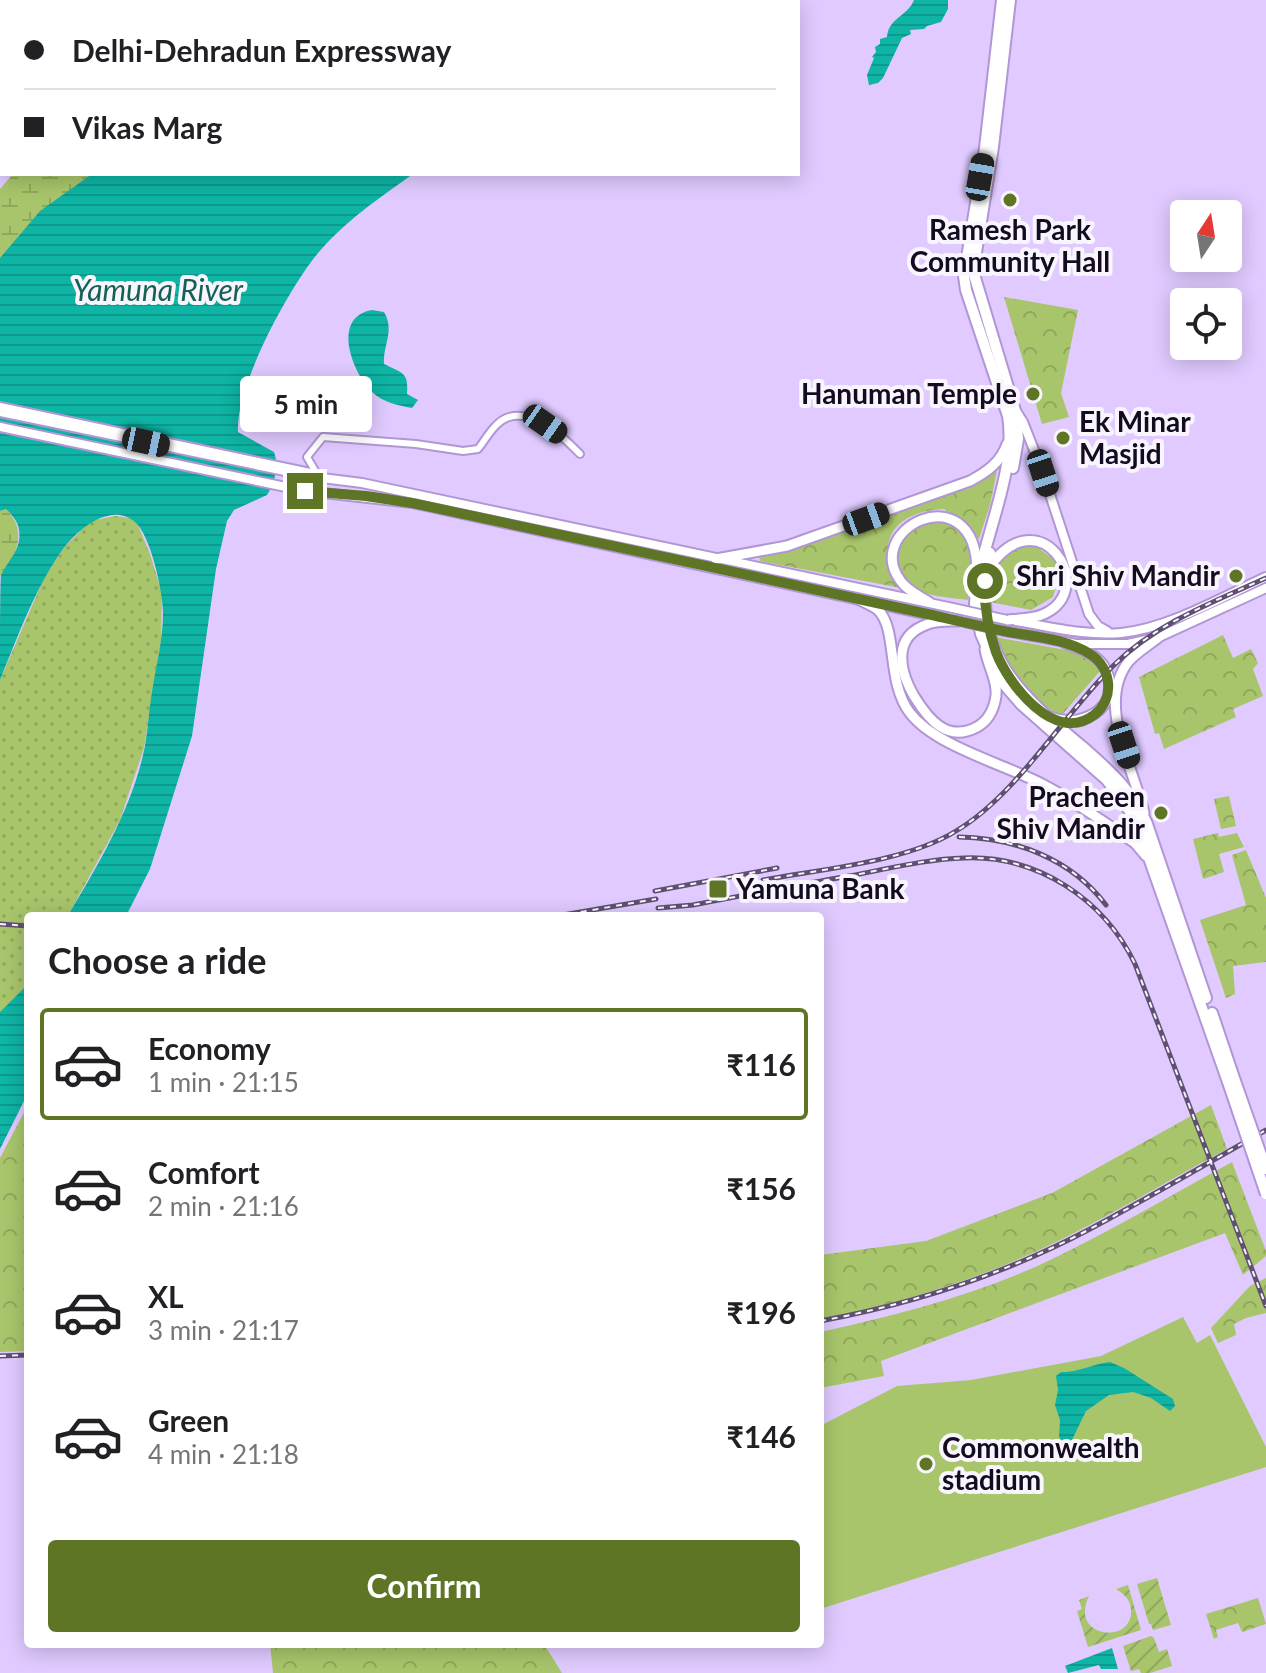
<!DOCTYPE html>
<html lang="en">
<head>
<meta charset="utf-8">
<style>
	:root { --surface:#fff; --page:#f6f6f6; --text:#202124; --muted:#757577; --line:#e0e0e0; --accent:#5e7526 }
	body { margin:0; font-family:Lato,sans-serif; background:var(--page); color:var(--text); height:100vh; display:flex; flex-direction:column; font-size:30px; white-space:nowrap }
	* { box-sizing:border-box; margin:0 }
	p { font-size:26px; color:var(--muted) }
	.icon { flex:none; width:44px; height:44px; fill:none; stroke:currentColor; stroke-width:2; stroke-linecap:round; stroke-linejoin:round }
	.map { position:relative; flex:1; overflow:hidden }
	.panel { position:absolute; left:24px; top:912px; width:800px; height:736px; display:flex; flex-direction:column; background:var(--surface); border-radius:8px; box-shadow:0 4px 20px #0003 }
	.panel>* { flex:none }
	.guide { position:absolute; left:0px; top:0px; width:800px; height:176px; box-shadow:0 4px 20px #0003; display:grid; align-content:center; height:176px; padding:0 24px; background:var(--surface) }
	.needle { width:52px; rotate:12deg }
	.tools { position:absolute; left:1170px; top:200px; display:grid; gap:16px }
	.tools a { display:grid; place-items:center; width:72px; height:72px; border-radius:8px; background:var(--surface); box-shadow:0 4px 20px #0003; font-size:40px }
	.end { position:absolute; width:36px; height:36px; margin:-18px; border:10px solid #5e7526; background:#fff; box-shadow:0 0 0 4px #fff }
	.from { border-radius:50% }
	.bubble { position:absolute; height:56px; border-radius:8px; background:var(--surface); box-shadow:0 4px 20px #0003; font-size:26px; font-weight:700; line-height:56px; text-align:center }
	.car { position:absolute; width:24px; height:48px; margin:-24px -12px; border-radius:10px; box-shadow:0 0 6px 2px #0007; background:linear-gradient(#222 24%,#8ab4d8 0 40%,#222 0 76%,#8ab4d8 0 86%,#222 0) }
	.guide b { display:flex; align-items:center; gap:28px; height:76px; font-size:30px }
	.guide b+b { border-top:2px solid var(--line) }
	.guide i { width:20px; height:20px; background:var(--text) }
	ul { padding:0; list-style:none }
	li { display:flex; align-items:center; gap:24px; height:112px; margin:0 16px 12px; padding:0 8px; border:4px solid transparent; border-radius:8px }
	li div { flex:1 }
	li b { display:block; font-size:30px }
	li em { font-style:normal; font-weight:700 }
	li.active { border-color:var(--accent) }
	li>.icon { width:72px; height:72px; stroke-width:1.5 }
	h2 { padding:0 24px; font-size:36px; line-height:96px }
	.button { display:flex; gap:16px; margin-top:auto; padding:16px 24px }
	.button a { flex:1; height:92px; border-radius:8px; background:var(--accent); color:#fff; font-size:32px; font-weight:700; line-height:92px; text-align:center }
	.map>svg:first-child { display:block }
	.grass { fill:url(#grass-dots) }
	.forest { fill:url(#forest-crowns) }
	.wetland { fill:url(#wetland-marsh) }
	.garden { fill:url(#garden-furrows) }
	.pitch { fill:#a8c56b }
	.water { fill:url(#water-rules) }
	.lines { fill:none; stroke-linecap:round; stroke-linejoin:round }
	.secondary-casing { stroke:#b196d5; stroke-width:10 }
	.primary-casing { stroke:#b196d5; stroke-width:12 }
	.trunk-casing { stroke:#b196d5; stroke-width:13 }
	.motorway-casing { stroke:#b196d5; stroke-width:14 }
	.secondary { stroke:#fff; stroke-width:6 }
	.primary { stroke:#fff; stroke-width:8 }
	.trunk { stroke:#fff; stroke-width:9 }
	.motorway { stroke:#fff; stroke-width:10 }
	.rail-casing { stroke:#5f5072; stroke-width:5 }
	.rail { stroke:#f8f5fc; stroke-width:2; stroke-dasharray:6; stroke-linecap:butt }
	.primary-bridge-casing { stroke:#b196d5; stroke-width:12; stroke-linecap:butt }
	.motorway-bridge-casing { stroke:#b196d5; stroke-width:14; stroke-linecap:butt }
	.primary-bridge { stroke:#fff; stroke-width:8 }
	.motorway-bridge { stroke:#fff; stroke-width:10 }
	.route { stroke:#5e7526; stroke-width:10 }
	.poi-dot { fill:#5e7526; stroke:#f8f5fc; stroke-width:3 }
	.labels { text-anchor:middle; stroke-width:8; stroke-linejoin:round; paint-order:stroke }
	.poi-label { font-size:28px; font-weight:bold; fill:#150b21; stroke:#f8f5fc; text-anchor:end }
	.water-label { font-size:30px; font-style:italic; fill:#146158; stroke:#f8f5fc }
</style>
</head>
<body>
<div class="map">
<svg width="1266" height="1673" viewBox="0 0 1266 1673">
	<defs>
		<pattern id="grass-dots" width="8" height="8" patternUnits="userSpaceOnUse" patternTransform="scale(2)"><rect width="8" height="8" fill="#a8c56b"/><path d="M2 2h.1M6 6h.1" fill="none" stroke="#90a85c" stroke-width="1.8" stroke-linecap="round"/></pattern>
		<pattern id="forest-crowns" width="20" height="18" patternUnits="userSpaceOnUse" patternTransform="scale(2)"><rect width="20" height="18" fill="#a8c56b"/><path d="M2 6a3 3 0 1 1 6 0M12 15a3 3 0 1 1 6 0" fill="none" stroke="#90a85c"/></pattern>
		<pattern id="wetland-marsh" width="20" height="14" patternUnits="userSpaceOnUse" patternTransform="scale(2)"><rect width="20" height="14" fill="#a8c56b"/><path d="M1 5h8M5 5V1M11 12h8M15 12V8" fill="none" stroke="#90a85c"/></pattern>
		<pattern id="garden-furrows" width="10" height="10" patternUnits="userSpaceOnUse" patternTransform="scale(2)"><rect width="10" height="10" fill="#a8c56b"/><path d="M-1 1l2-2M0 10L10 0M9 11l2-2" fill="none" stroke="#90a85c"/></pattern>
		<pattern id="water-rules" width="6" height="5" patternUnits="userSpaceOnUse" patternTransform="scale(2)"><rect width="6" height="5" fill="#0eb4a4"/><path d="M0 2.5h6" fill="none" stroke="#0d998d"/></pattern>
	</defs>
	<rect width="100%" height="100%" fill="#e0caff"/>
	<path class="grass" d="M 115,516 L 130,518 L 137,523 L 150,554 L 162,593 L 161,641 L 144,748 L 120,820 L 70,912 L 65,916 L 28,916 L 28,984 L 0,1012 L 0,680 L 44,578 L 65,546 L 91,521 Z"/>
	<g class="forest">
		<path d="M 1004,297 L 1078,310 L 1061,393 L 1069,417 L 1042,424 Z"/>
		<path d="M 997,471 L 990,505 L 979,539 L 944,509 C 893,511 872,544 901,588 L 760,561 L 759,556 L 975,482 Z"/>
		<path d="M 930,519 C 982,528 973,558 968,600 C 954,598 937,597 924,593 C 897,583 889,552 908,531 C 913,526 923,523 930,519 Z"/>
		<path d="M 1023,546 L 1037,547 L 1056,561 L 1059,578 L 1053,597 L 1031,610 L 990,602 L 991,565 L 1006,551 Z"/>
		<path d="M 1223,635 L 1233,658 L 1251,649 L 1258,663 L 1253,669 L 1263,696 L 1233,709 L 1236,717 L 1164,749 L 1159,733 L 1155,734 L 1139,677 Z"/>
		<path d="M 995,637 L 1082,653 L 1101,670 L 1060,717 C 1030,696 1007,672 995,637 Z"/>
		<path d="M 1229,796 L 1236,826 L 1221,829 L 1214,799 Z"/>
		<path d="M 1218,833 L 1219,837 L 1237,833 L 1244,847 L 1219,854 L 1224,872 L 1203,879 L 1193,839 Z"/>
		<path d="M 1246,850 L 1266,898 L 1266,962 L 1233,966 L 1235,994 L 1226,998 L 1200,920 L 1246,905 L 1232,855 Z"/>
		<path d="M 28,1105 L 28,1351 L 0,1352 L 0,1158 Z"/>
		<path d="M 1211,1105 L 1227,1149 C 1176,1176 1127,1206 1076,1232 C 996,1274 908,1302 820,1320 L 820,1255 L 926,1241 L 1052,1193 Z"/>
		<path d="M 1232,1162 L 1266,1251 L 1266,1256 L 1243,1275 L 1225,1233 L 881,1361 L 884,1376 L 820,1388 L 820,1332 C 897,1315 976,1295 1048,1261 C 1111,1231 1171,1195 1232,1162 Z"/>
		<path d="M 1266,1278 L 1266,1313 L 1246,1318 L 1234,1324 L 1236,1335 L 1218,1343 L 1211,1328 L 1250,1286 Z"/>
		<path d="M 1258,1598 L 1266,1624 L 1242,1632 L 1238,1623 L 1216,1630 L 1218,1637 L 1214,1639 L 1206,1614 Z"/>
		<path d="M 270,1644 L 544,1644 L 562,1673 L 273,1673 Z"/>
	</g>
	<g class="wetland">
		<path d="M 13,174 L 181,174 L 0,343 L 0,189 Z"/>
		<path d="M 6,509 C 28,531 17,555 0,576 L 0,511 Z"/>
	</g>
	<g class="garden">
		<path d="M 1157,1578 L 1171,1625 L 1153,1630 L 1151,1624 L 1149,1624 L 1137,1584 Z"/>
		<path d="M 1128,1585 L 1141,1630 L 1088,1647 L 1077,1611 L 1082,1609 L 1079,1600 L 1089,1596 C 1068,1638 1134,1646 1131,1609 C 1130,1599 1124,1594 1116,1589 Z"/>
		<path d="M 1151,1636 L 1154,1638 L 1159,1652 L 1167,1649 L 1172,1666 L 1150,1673 L 1141,1673 L 1139,1669 L 1131,1671 L 1123,1646 Z"/>
	</g>
	<path class="pitch" d="M 1183,1317 L 1197,1343 L 1210,1335 L 1266,1447 L 1266,1467 L 820,1609 L 820,1426 L 897,1386 L 971,1380 L 1101,1356 Z"/>
	<g class="water">
		<path d="M 332,0 L 573,0 L 329,2 Z"/>
		<path d="M 914,0 L 948,0 L 948,9 L 941,22 L 927,26 L 924,29 L 910,30 L 911,34 L 902,38 L 883,78 L 878,83 L 869,85 L 867,75 L 874,58 L 872,57 L 876,52 L 875,47 L 880,44 L 880,39 L 887,37 C 889,17 907,17 914,0 Z"/>
		<path d="M 92,174 L 413,174 C 378,199 341,224 314,258 C 286,294 235,388 238,432 L 274,452 C 279,465 275,484 267,495 L 234,510 L 227,521 L 216,569 L 192,736 L 150,869 L 126,916 L 65,916 L 70,912 C 101,860 133,806 145,746 C 148,728 149,710 152,692 C 156,666 163,640 163,613 C 163,592 151,536 135,522 C 111,501 77,530 63,549 C 35,588 18,636 0,680 C 0,663 0,584 1,575 C 9,559 22,549 19,530 C 18,521 12,515 6,509 L 0,511 L 0,258 L 40,211 Z"/>
		<path d="M 372,310 L 384,312 C 395,331 383,344 384,364 C 402,373 409,372 407,394 L 418,400 L 412,408 C 397,405 384,403 372,392 C 352,372 331,317 372,310 Z"/>
		<path d="M 28,984 L 28,1093 L 0,1149 L 0,1012 Z"/>
		<path d="M 1110,1362 L 1124,1368 L 1173,1399 L 1175,1406 L 1170,1411 L 1151,1398 L 1133,1392 L 1109,1395 L 1086,1411 L 1071,1442 L 1062,1441 L 1059,1437 L 1060,1420 L 1055,1405 L 1058,1390 L 1056,1376 L 1061,1372 C 1082,1372 1091,1364 1110,1362 Z"/>
		<path d="M 1112,1648 L 1118,1669 L 1101,1669 L 1099,1665 L 1068,1673 L 1065,1666 Z"/>
	</g>
	<g class="lines">
		<defs>
			<g id="secondary">
				<path d="M 13,2 L 14,0"/>
				<path d="M 20,2 L 21,0"/>
				<path d="M 0,52 L 2,41"/>
				<path d="M 0,78 L 2,71"/>
				<path d="M 0,406 L 315,473"/>
				<path d="M 317,474 L 307,457 L 323,437 L 416,444 L 463,451 L 478,449 C 486,439 495,421 509,417 C 537,410 562,436 580,454"/>
			</g>
			<g id="primary">
				<path d="M 1016,411 L 1023,422 L 1043,473 L 1089,614 L 1098,626 L 1107,631"/>
				<path d="M 0,412 L 314,477 L 362,483 L 953,608"/>
				<path d="M 0,427 L 305,491 L 412,503 L 947,619"/>
				<path d="M 1016,621 C 1051,627 1086,636 1121,633 C 1169,628 1222,597 1266,577"/>
				<path d="M 1004,631 L 1076,644 L 1128,644 L 1159,637 L 1266,588"/>
			</g>
			<g id="trunk">
				<path d="M 132,0 L 137,2"/>
				<path d="M 176,2 L 181,0"/>
				<path d="M 716,559 L 787,546 L 970,481 C 987,472 1001,462 1007,444"/>
				<path d="M 988,569 C 1039,494 1100,588 1044,614 C 1033,619 1020,619 1007,620"/>
				<path d="M 856,598 C 863,602 872,605 878,610 C 898,629 886,682 910,713 C 935,746 1004,764 1042,784 C 1075,801 1105,823 1135,843 L 1146,856"/>
				<path d="M 929,602 C 920,597 911,592 904,585 C 855,530 976,471 977,571"/>
				<path d="M 959,621 C 949,621 937,620 928,624 C 892,636 899,670 914,696 C 928,719 947,743 977,727 C 988,721 994,709 996,696 C 998,680 987,665 985,649"/>
				<path d="M 1050,717 C 1087,731 1127,701 1103,665 C 1094,653 1079,648 1065,643"/>
				<path d="M 1144,813 C 1134,768 1095,703 1129,661 C 1137,652 1149,645 1159,637"/>
			</g>
			<g id="motorway">
				<path d="M 1002,0 L 985,148 L 964,276 L 966,290 L 1008,416 C 1017,467 985,536 976,588 L 975,604 L 981,634 L 1002,682 L 1021,704 L 1107,780 L 1135,818 L 1228,1082"/>
				<path d="M 1010,0 L 993,147 L 973,271 L 1016,414 L 1018,439 L 1013,468"/>
				<path d="M 990,553 C 969,653 1016,691 1085,749 C 1110,771 1134,793 1147,824 L 1206,998"/>
				<path d="M 1212,1013 L 1235,1081"/>
			</g>
		</defs>
		<use href="#secondary" class="secondary-casing"/>
		<use href="#primary" class="primary-casing"/>
		<use href="#trunk" class="trunk-casing"/>
		<use href="#motorway" class="motorway-casing"/>
		<use href="#secondary" class="secondary"/>
		<use href="#primary" class="primary"/>
		<use href="#trunk" class="trunk"/>
		<use href="#motorway" class="motorway"/>
		<defs>
			<g id="rail">
				<path d="M 959,837 C 1016,838 1071,859 1106,905"/>
				<path d="M 763,880 C 822,869 906,862 956,831 C 1017,795 1063,715 1114,665 C 1157,623 1213,602 1266,578"/>
				<path d="M 655,891 L 777,868"/>
				<path d="M 658,908 L 693,905 C 745,895 797,885 849,876 C 887,869 926,859 964,858 C 1037,855 1104,899 1135,964 L 1266,1306"/>
				<path d="M 557,916 L 656,899"/>
				<path d="M 0,924 L 28,926"/>
				<path d="M 820,1321 C 913,1304 1007,1273 1090,1229 C 1150,1197 1208,1163 1266,1130"/>
				<path d="M 0,1356 L 28,1355"/>
			</g>
		</defs>
		<use href="#rail" class="rail-casing"/>
		<use href="#rail" class="rail"/>
		<defs>
			<g id="primary-bridge">
				<path d="M 953,608 L 1007,620"/>
				<path d="M 964,622 L 1004,631"/>
			</g>
			<g id="motorway-bridge">
				<path d="M 1235,1081 L 1266,1169"/>
				<path d="M 1228,1082 L 1266,1194"/>
			</g>
		</defs>
		<use href="#primary-bridge" class="primary-bridge-casing"/>
		<use href="#motorway-bridge" class="motorway-bridge-casing"/>
		<use href="#primary-bridge" class="primary-bridge"/>
		<use href="#motorway-bridge" class="motorway-bridge"/>
	</g>
	<g class="lines">
		<path class="route" d="M 305,491 L 366,496 L 412,503 C 585,540 759,577 932,615 C 958,621 983,627 1009,632 C 1036,637 1066,639 1090,654 C 1112,668 1115,699 1094,715 C 1055,745 1008,684 996,652 C 988,629 984,605 985,581"/>
	</g>
	<g class="poi-dot">
		<circle cx="1010" cy="200" r="8"/>
		<circle cx="1033" cy="394" r="8"/>
		<circle cx="1063" cy="438" r="8"/>
		<circle cx="1236" cy="576" r="8"/>
		<circle cx="1161" cy="813" r="8"/>
		<rect x="708" y="879" width="20" height="20" rx="4"/>
		<circle cx="926" cy="1464" r="8"/>
	</g>
	<g class="labels">
		<g class="poi-label">
			<text x="1010" y="240" text-anchor="middle">Ramesh Park<tspan x="1010" dy="32">Community Hall</tspan></text>
			<text x="1017" y="404">Hanuman Temple</text>
			<text x="1079" y="432" text-anchor="start">Ek Minar<tspan x="1079" dy="32">Masjid</tspan></text>
			<text x="1220" y="586">Shri Shiv Mandir</text>
			<text x="1145" y="807">Pracheen<tspan x="1145" dy="32">Shiv Mandir</tspan></text>
			<text x="736" y="899" text-anchor="start">Yamuna Bank</text>
			<text x="942" y="1458" text-anchor="start">Commonwealth<tspan x="942" dy="32">stadium</tspan></text>
		</g>
		<g class="water-label">
			<text x="158" y="301">Yamuna River</text>
		</g>
	</g>
</svg>
<div class="tools">
<a><svg class="needle" viewBox="-14 -14 28 28"><path d="M0-13l5 13h-10z" fill="#e53935"/><path d="M0 13l5-13h-10z" fill="#757577"/></svg></a>
<a><svg class="icon" aria-label="locate" viewBox="0 0 24 24"><circle cx="12" cy="12" r="6"/><path d="M12 2v4M12 18v4M2 12h4M18 12h4"/></svg></a>
</div>
<i class="end from" style="left:985px;top:581px"></i>
<i class="end" style="left:305px;top:491px"></i>
<div class="bubble" style="left:240px;top:376px;width:132px">5 min</div>
<i class="car" style="left:980px;top:177px;rotate:10deg"></i>
<i class="car" style="left:545px;top:424px;rotate:125deg"></i>
<i class="car" style="left:146px;top:442px;rotate:102deg"></i>
<i class="car" style="left:1043px;top:473px;rotate:162deg"></i>
<i class="car" style="left:866px;top:519px;rotate:70deg"></i>
<i class="car" style="left:1124px;top:745px;rotate:162deg"></i>
<div class="guide">
<b><i class="from"></i>Delhi-Dehradun Expressway</b>
<b><i></i>Vikas Marg</b>
</div>
<section class="panel">
<h2>Choose a ride</h2>
<ul>
<li class="active"><svg class="icon" aria-label="car" viewBox="0 0 24 24"><path d="M5 17H2v-5l4-1 3-4h7l3 4 3 1v5h-3M9 17h6M6 11h13"/><circle cx="7" cy="17" r="2"/><circle cx="17" cy="17" r="2"/></svg><div><b>Economy</b><p>1 min · 21:15</p></div><em>₹116</em></li>
<li><svg class="icon" aria-label="car" viewBox="0 0 24 24"><path d="M5 17H2v-5l4-1 3-4h7l3 4 3 1v5h-3M9 17h6M6 11h13"/><circle cx="7" cy="17" r="2"/><circle cx="17" cy="17" r="2"/></svg><div><b>Comfort</b><p>2 min · 21:16</p></div><em>₹156</em></li>
<li><svg class="icon" aria-label="car" viewBox="0 0 24 24"><path d="M5 17H2v-5l4-1 3-4h7l3 4 3 1v5h-3M9 17h6M6 11h13"/><circle cx="7" cy="17" r="2"/><circle cx="17" cy="17" r="2"/></svg><div><b>XL</b><p>3 min · 21:17</p></div><em>₹196</em></li>
<li><svg class="icon" aria-label="car" viewBox="0 0 24 24"><path d="M5 17H2v-5l4-1 3-4h7l3 4 3 1v5h-3M9 17h6M6 11h13"/><circle cx="7" cy="17" r="2"/><circle cx="17" cy="17" r="2"/></svg><div><b>Green</b><p>4 min · 21:18</p></div><em>₹146</em></li>
</ul>
<div class="button"><a>Confirm</a></div>
</section>
</div>
</body>
</html>
